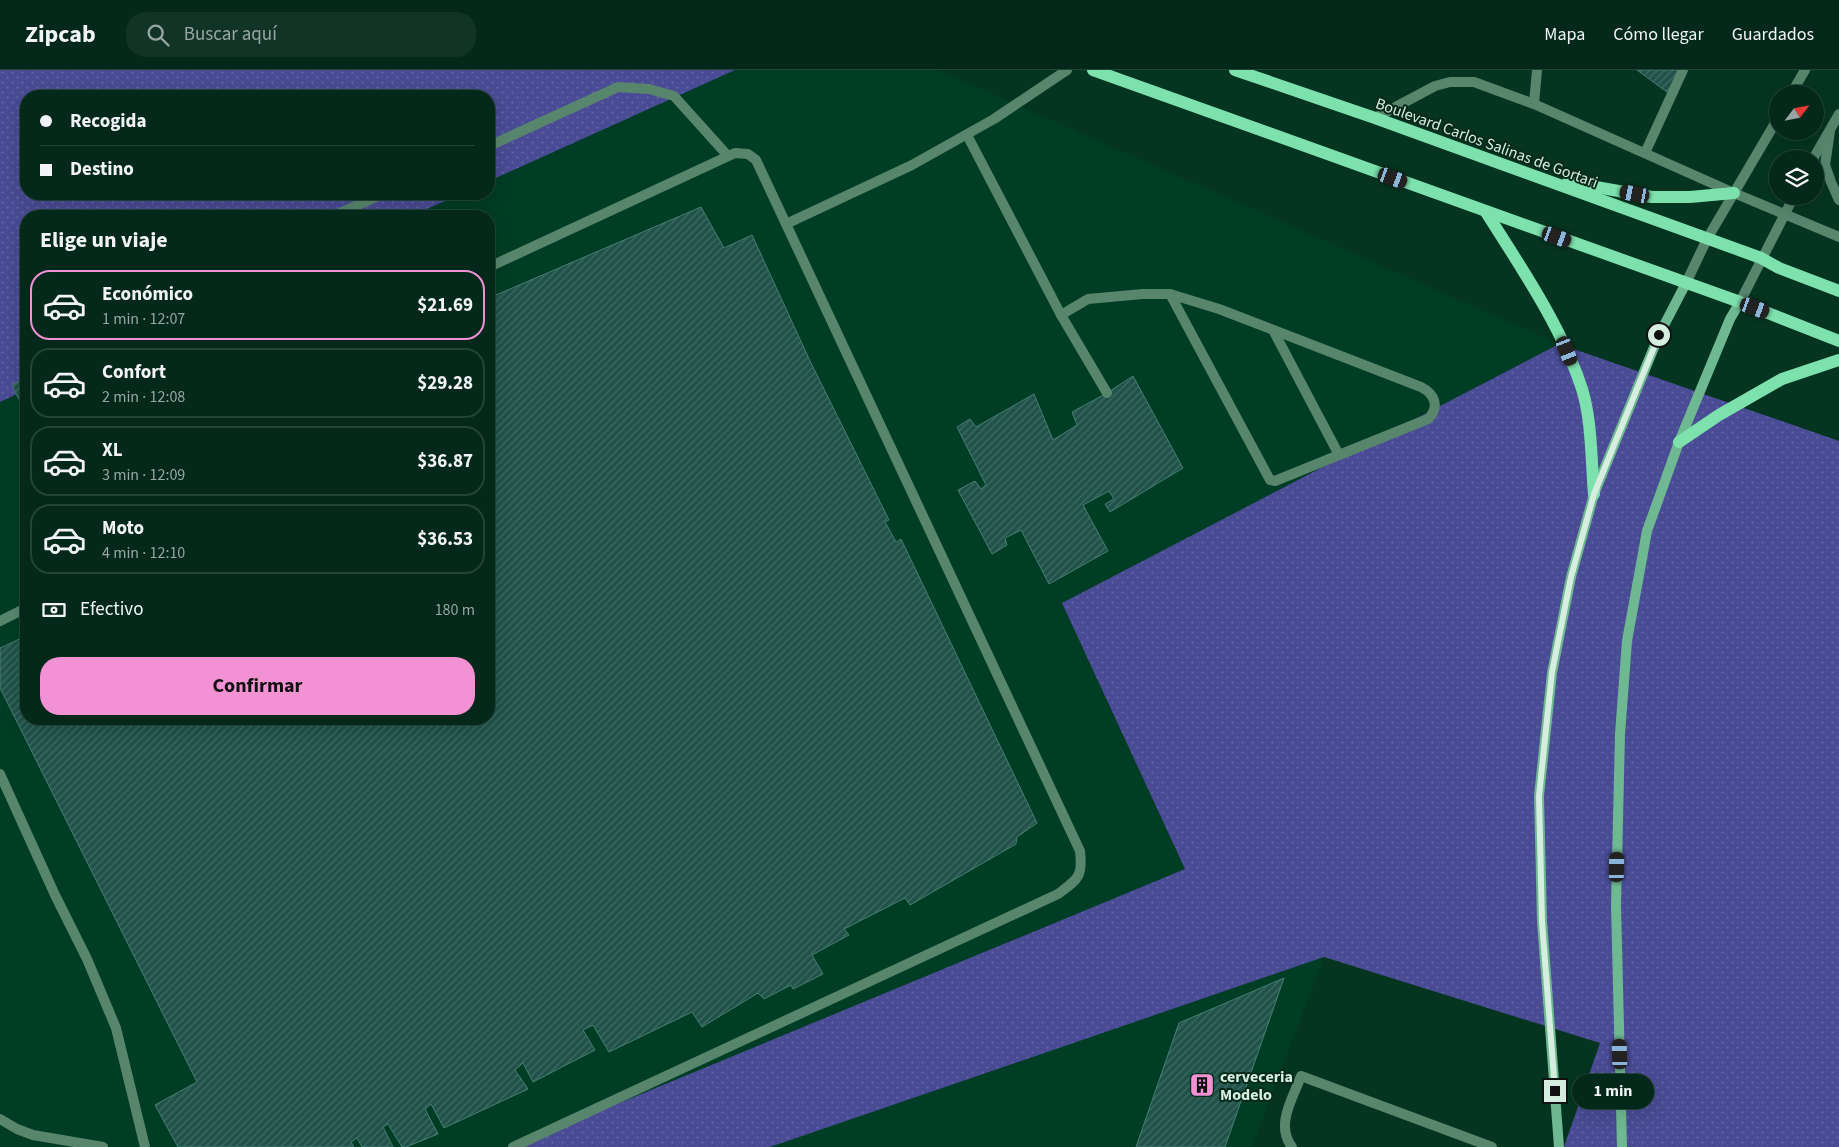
<!DOCTYPE html>
<html lang="es">
<head>
<meta charset="utf-8">
<style>
	:root { --surface:#042819; --page:#123426; --text:#f1f3f6; --muted:#97a6a2; --line:#254438; --accent:#f391d5 }
	body { margin:0; font-family:"Source Sans 3",sans-serif; background:var(--page); color:var(--text); height:100vh; display:flex; flex-direction:column; font-size:19px; white-space:nowrap }
	* { box-sizing:border-box; margin:0 }
	p { font-size:16px; color:var(--muted) }
	.icon { flex:none; width:28px; height:28px; fill:none; stroke:currentColor; stroke-width:2; stroke-linecap:round; stroke-linejoin:round }
	.map { position:relative; flex:1; overflow:hidden }
	.side { position:absolute; left:20px; top:140px; width:475px; height:515px; display:flex; flex-direction:column; background:var(--surface); border-radius:20px; box-shadow:0 5px 20px #0002,0 0 0 1px var(--line) }
	.side>* { flex:none }
	.hud { position:absolute; left:20px; top:20px; width:475px; height:110px; border-radius:20px; box-shadow:0 5px 20px #0002,0 0 0 1px var(--line); display:grid; align-content:center; height:110px; padding:0 20px; background:var(--surface) }
	.needle { width:32px; rotate:58deg }
	.buttons { position:absolute; left:1769px; top:15px; display:grid; gap:10px }
	.buttons a { display:grid; place-items:center; width:55px; height:55px; border-radius:50%; background:var(--surface); box-shadow:0 5px 20px #0002,0 0 0 1px var(--line); font-size:25px }
	.end { position:absolute; width:22px; height:22px; margin:-11px; border:6px solid #d6eee0; background:#111; box-shadow:0 0 0 2px #111 }
	.from { border-radius:50% }
	.bubble { position:absolute; height:35px; border-radius:18px; background:var(--surface); box-shadow:0 5px 20px #0002,0 0 0 1px var(--line); font-size:16px; font-weight:700; line-height:35px; text-align:center }
	.car { position:absolute; width:15px; height:30px; margin:-15px -8px; border-radius:6px; box-shadow:0 0 4px 1px #0007; background:linear-gradient(#222 24%,#8ab4d8 0 40%,#222 0 76%,#8ab4d8 0 86%,#222 0) }
	.hud b { display:flex; align-items:center; gap:18px; height:48px; font-size:19px }
	.hud b+b { border-top:1px solid var(--line) }
	.hud i { width:12px; height:12px; background:var(--text) }
	ul { padding:0; list-style:none }
	li { display:flex; align-items:center; gap:15px; height:70px; margin:0 10px 8px; padding:0 10px; border:2px solid var(--line); border-radius:20px }
	li div { flex:1 }
	li b { display:block; font-size:19px }
	li em { font-style:normal; font-weight:700 }
	li.selected { border-color:var(--accent) }
	li>.icon { width:45px; height:45px; stroke-width:1.5 }
	h2 { padding:0 20px; font-size:22px; line-height:60px }
	.pay { display:flex; align-items:center; gap:12px; height:55px; padding:0 20px; font-size:19px }
	.pay p { margin-inline-start:auto }
	.action { display:flex; gap:10px; margin-top:auto; padding:10px 20px }
	.action a { flex:1; height:58px; border-radius:20px; background:var(--accent); color:#111; font-size:20px; font-weight:700; line-height:58px; text-align:center }
	header { display:flex; align-items:center; gap:30px; box-sizing:border-box; height:70px; padding:0 25px; background:var(--surface); border-bottom:1px solid var(--line) }
	header strong { font-size:24px }
	nav { display:flex; gap:28px; margin-inline-start:auto; font-size:18px }
	.search { width:350px; height:45px; background:var(--page); display:flex; align-items:center; gap:12px; box-sizing:border-box; padding:0 18px; border-radius:20px; color:var(--muted); font-size:19px }
	.map>svg:first-child { display:block }
	.built { fill:#003d25 }
	.grass { fill:url(#grass-dots) }
	.building { fill:url(#building-hatch); stroke:#477f74 }
	.lines { fill:none; stroke-linecap:round; stroke-linejoin:round }
	.service { stroke:#58866d; stroke-width:10 }
	.tertiary { stroke:#58866d; stroke-width:10 }
	.secondary { stroke:#6eb991; stroke-width:10 }
	.primary { stroke:#7de1ad; stroke-width:12 }
	.route { stroke:#d6eee0; stroke-width:6 }
	.labels { text-anchor:middle; stroke-width:4; stroke-linejoin:round; paint-order:stroke }
	.street-label { font-size:16px; fill:#d6eee0; stroke:#072a1a }
	.poi-label { font-size:16px; font-weight:bold; fill:#d6eee0; stroke:#072a1a; text-anchor:start }
</style>
</head>
<body>
<header>
<strong>Zipcab</strong>
<div class="search"><svg class="icon" aria-label="search" viewBox="0 0 24 24"><circle cx="10" cy="10" r="6"/><path d="M15 15l6 6"/></svg>Buscar aquí</div>
<nav><a>Mapa</a><a>Cómo llegar</a><a>Guardados</a></nav>
</header>
<div class="map">
<svg width="1839" height="1077" viewBox="0 0 1839 1077">
	<defs>
		<pattern id="grass-dots" width="8" height="8" patternUnits="userSpaceOnUse" patternTransform="scale(1.25)"><rect width="8" height="8" fill="#494b94"/><path d="M2 2h.1M6 6h.1" fill="none" stroke="#6265a3" stroke-width="1.8" stroke-linecap="round"/></pattern>
		<pattern id="building-hatch" width="6" height="6" patternUnits="userSpaceOnUse" patternTransform="scale(1.25)"><rect width="6" height="6" fill="#205249"/><path d="M-1 1l2-2M0 6l6-6M5 7l2-2" fill="none" stroke="#406b63"/></pattern>
	</defs>
	<rect width="100%" height="100%" fill="#053521"/>
	<g class="built">
		<path d="M 735,0 L 938,0 L 1559,274 L 1062,533 L 1185,799 L 513,1077 L 0,1077 L 0,332 L 26,320 L 26,649 L 489,649 L 489,146 L 411,146 L 461,124 L 489,124 L 489,111 Z"/>
		<path d="M 1324,887 L 1252,1077 L 706,1077 Z"/>
	</g>
	<g class="grass">
		<path d="M 0,0 L 735,0 L 489,111 L 489,26 L 26,26 L 26,124 L 461,124 L 411,146 L 26,146 L 26,320 L 0,332 Z"/>
		<path d="M 1559,274 L 1839,371 L 1839,1077 L 1564,1077 L 1600,973 L 1324,887 L 770,1077 L 513,1077 L 1185,799 L 1062,533 Z"/>
	</g>
	<g class="building">
		<path d="M 1637,0 L 1683,0 L 1671,25 Z"/>
		<path d="M 701,137 L 724,178 L 752,165 L 810,291 L 889,450 L 885,452 L 896,472 L 901,469 L 1037,753 L 1017,767 L 1016,774 L 910,835 L 905,828 L 844,859 L 849,865 L 812,885 L 823,904 L 793,919 L 791,915 L 764,929 L 758,923 L 702,957 L 692,942 L 609,982 L 593,955 L 583,960 L 595,980 L 533,1012 L 523,993 L 515,1000 L 528,1019 L 444,1058 L 431,1034 L 425,1039 L 438,1064 L 406,1077 L 402,1077 L 388,1054 L 383,1057 L 393,1077 L 362,1077 L 357,1068 L 351,1072 L 354,1077 L 178,1077 L 155,1035 L 197,1012 L 0,618 L 0,578 L 26,566 L 26,649 L 489,649 L 489,228 Z"/>
		<path d="M 1133,306 L 1183,398 L 1110,442 L 1105,434 L 1114,429 L 1109,421 L 1083,435 L 1108,481 L 1049,514 L 1021,460 L 1005,468 L 1007,475 L 992,484 L 958,420 L 975,411 L 981,419 L 986,415 L 957,357 L 970,349 L 976,357 L 1034,324 L 1053,370 L 1077,355 L 1072,342 L 1107,323 Z"/>
		<path d="M 26,308 L 26,344 L 12,315 Z"/>
		<path d="M 1284,908 L 1225,1077 L 1136,1077 L 1179,953 Z"/>
	</g>
	<g class="lines">
		<g class="service">
			<path d="M 1534,34 L 1537,0"/>
			<path d="M 967,65 L 1061,245 L 1088,229 L 1143,224 L 1170,224 L 1219,239 L 1421,317 C 1435,324 1440,337 1428,349 L 1339,385"/>
			<path d="M 489,76 L 618,17 L 649,19 L 674,26 L 728,86"/>
			<path d="M 1645,83 L 1683,0"/>
			<path d="M 333,146 L 383,124"/>
			<path d="M 786,154 L 912,95 L 994,49 L 1067,0"/>
			<path d="M 489,197 L 735,83 L 748,84 L 756,90 L 1080,781 C 1083,807 1078,809 1058,824 L 513,1077"/>
			<path d="M 1170,224 L 1270,410 L 1275,411 L 1339,385 L 1273,260"/>
			<path d="M 1061,245 L 1107,323"/>
			<path d="M 0,551 L 26,538"/>
			<path d="M 0,704 L 55,825 L 87,889 L 116,958 L 145,1077"/>
			<path d="M 0,1049 L 17,1059 L 33,1065 L 103,1077"/>
			<path d="M 1292,1077 C 1275,1055 1293,1028 1301,1006 L 1492,1077"/>
		</g>
		<g class="tertiary">
			<path d="M 1791,24 L 1805,0"/>
			<path d="M 1375,48 L 1435,16 L 1450,12 L 1474,12 L 1534,34 L 1734,123 L 1839,167"/>
			<path d="M 1830,61 L 1825,95 L 1831,112 L 1839,130"/>
			<path d="M 1813,89 L 1839,44"/>
			<path d="M 1686,213 L 1707,169 L 1778,48"/>
			<path d="M 1740,232 L 1794,126"/>
		</g>
		<g class="secondary">
			<path d="M 1559,1077 L 1542,851 L 1539,726 L 1552,603 L 1571,507 L 1594,424 L 1659,265 L 1686,213"/>
			<path d="M 1622,1077 L 1616,835 L 1620,664 L 1627,571 L 1647,461 L 1679,372 L 1730,249 L 1740,232"/>
		</g>
		<g class="primary">
			<path d="M 1093,0 L 1740,232 L 1839,271"/>
			<path d="M 1235,0 L 1375,48 L 1761,188 L 1779,198 L 1839,221"/>
			<path d="M 1568,112 L 1652,127 L 1690,127 L 1734,123"/>
			<path d="M 1486,142 C 1520,196 1562,257 1582,319 C 1592,351 1591,390 1594,424"/>
			<path d="M 1679,372 L 1719,345 L 1782,309 L 1839,290"/>
		</g>
	</g>
	<g class="lines">
		<path class="route" d="M 1555,1021 L 1542,852 L 1539,726 L 1552,602 L 1571,507 L 1594,424 L 1659,265"/>
	</g>
	<defs>
		<symbol id="building-square" viewBox="-11 -11 22 22"><rect x="-9" y="-9" width="18" height="18" rx="4" fill="#f391d5" stroke="#072a1a"/><path d="M-4-6H4V6H1V3H-1V6H-4ZM-2.5-4.3h1.7v1.8h-1.7ZM.8-4.3h1.7v1.8H.8ZM-2.5-1h1.7V.8h-1.7ZM.8-1h1.7V.8H.8Z" fill="#111"/></symbol>
	</defs>
	<g fill-rule="evenodd">
		<use href="#building-square" x="1188" y="1001" width="28" height="28"/>
	</g>
	<g class="labels">
		<g class="street-label">
			<text transform="translate(1487 72) rotate(20)" y="6">Boulevard Carlos Salinas de Gortari</text>
		</g>
		<g class="poi-label">
			<text x="1220" y="1012">cerveceria<tspan x="1220" dy="18">Modelo</tspan></text>
		</g>
	</g>
</svg>
<div class="buttons">
<a><svg class="needle" viewBox="-14 -14 28 28"><path d="M0-13l5 13h-10z" fill="#e53935"/><path d="M0 13l5-13h-10z" fill="#97a6a2"/></svg></a>
<a><svg class="icon" aria-label="layers" viewBox="0 0 24 24"><path d="M12 4l9 5-9 5-9-5zM3 14l9 5 9-5"/></svg></a>
</div>
<i class="end from" style="left:1659px;top:265px"></i>
<i class="end" style="left:1555px;top:1021px"></i>
<div class="bubble" style="left:1572px;top:1004px;width:82px">1 min</div>
<i class="car" style="left:1393px;top:108px;rotate:110deg"></i>
<i class="car" style="left:1635px;top:124px;rotate:281deg"></i>
<i class="car" style="left:1557px;top:167px;rotate:110deg"></i>
<i class="car" style="left:1755px;top:238px;rotate:110deg"></i>
<i class="car" style="left:1567px;top:281px;rotate:158deg"></i>
<i class="car" style="left:1617px;top:797px;rotate:1deg"></i>
<i class="car" style="left:1620px;top:984px;rotate:358deg"></i>
<div class="hud">
<b><i class="from"></i>Recogida</b>
<b><i></i>Destino</b>
</div>
<section class="side">
<h2>Elige un viaje</h2>
<ul>
<li class="selected"><svg class="icon" aria-label="car" viewBox="0 0 24 24"><path d="M5 17H2v-5l4-1 3-4h7l3 4 3 1v5h-3M9 17h6M6 11h13"/><circle cx="7" cy="17" r="2"/><circle cx="17" cy="17" r="2"/></svg><div><b>Económico</b><p>1 min · 12:07</p></div><em>$21.69</em></li>
<li><svg class="icon" aria-label="car" viewBox="0 0 24 24"><path d="M5 17H2v-5l4-1 3-4h7l3 4 3 1v5h-3M9 17h6M6 11h13"/><circle cx="7" cy="17" r="2"/><circle cx="17" cy="17" r="2"/></svg><div><b>Confort</b><p>2 min · 12:08</p></div><em>$29.28</em></li>
<li><svg class="icon" aria-label="car" viewBox="0 0 24 24"><path d="M5 17H2v-5l4-1 3-4h7l3 4 3 1v5h-3M9 17h6M6 11h13"/><circle cx="7" cy="17" r="2"/><circle cx="17" cy="17" r="2"/></svg><div><b>XL</b><p>3 min · 12:09</p></div><em>$36.87</em></li>
<li><svg class="icon" aria-label="car" viewBox="0 0 24 24"><path d="M5 17H2v-5l4-1 3-4h7l3 4 3 1v5h-3M9 17h6M6 11h13"/><circle cx="7" cy="17" r="2"/><circle cx="17" cy="17" r="2"/></svg><div><b>Moto</b><p>4 min · 12:10</p></div><em>$36.53</em></li>
</ul>
<div class="pay"><svg class="icon" aria-label="cash" viewBox="0 0 24 24"><path d="M3 7h18v10H3z"/><circle cx="12" cy="12" r="2"/></svg>Efectivo<p>180 m</p></div>
<div class="action"><a>Confirmar</a></div>
</section>
</div>
</body>
</html>
